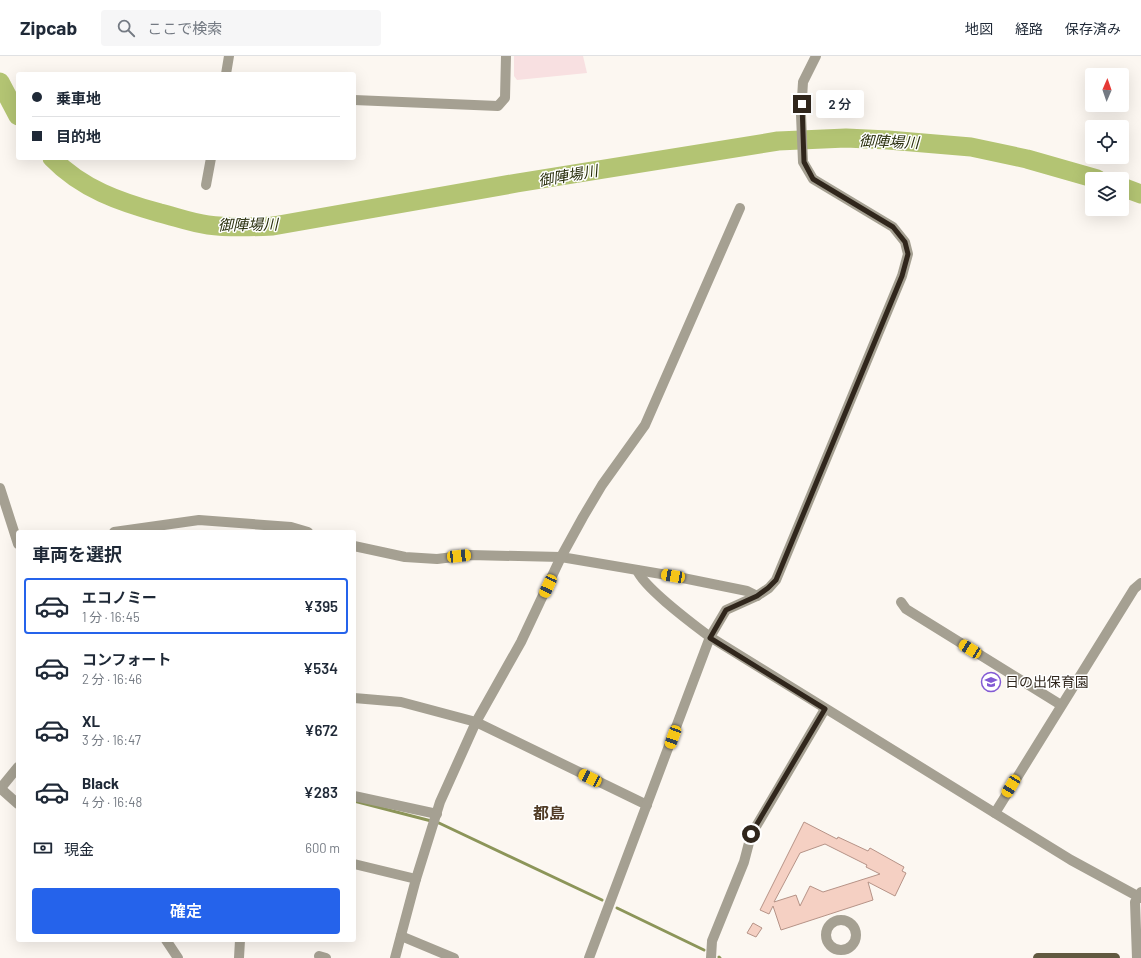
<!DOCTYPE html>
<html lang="ja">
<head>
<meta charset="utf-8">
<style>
	:root { --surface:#fff; --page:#f6f6f7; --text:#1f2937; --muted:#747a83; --line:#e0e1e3; --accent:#2563eb }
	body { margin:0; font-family:Barlow,"Noto Sans JP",sans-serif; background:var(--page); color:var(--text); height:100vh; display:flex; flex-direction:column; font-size:15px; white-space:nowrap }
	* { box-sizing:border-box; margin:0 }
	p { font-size:13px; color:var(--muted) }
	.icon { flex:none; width:22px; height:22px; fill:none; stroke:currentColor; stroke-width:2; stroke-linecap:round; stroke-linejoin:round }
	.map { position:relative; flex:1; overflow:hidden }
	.panel { position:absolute; left:16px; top:474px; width:340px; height:412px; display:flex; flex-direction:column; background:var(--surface); border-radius:4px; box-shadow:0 4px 16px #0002 }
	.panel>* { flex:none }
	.hud { position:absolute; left:16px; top:16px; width:340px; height:88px; border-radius:4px; box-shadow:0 4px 16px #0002; display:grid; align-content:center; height:88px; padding:0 16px; background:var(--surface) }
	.needle { width:26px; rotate:2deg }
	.controls { position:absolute; left:1085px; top:12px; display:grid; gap:8px }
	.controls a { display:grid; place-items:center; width:44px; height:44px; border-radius:4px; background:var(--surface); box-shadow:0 4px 16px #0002; font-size:20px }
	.end { position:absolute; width:18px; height:18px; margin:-9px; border:5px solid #30261c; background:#fff; box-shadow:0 0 0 2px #fff }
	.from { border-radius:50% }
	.bubble { position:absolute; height:28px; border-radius:4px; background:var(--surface); box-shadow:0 4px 16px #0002; font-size:13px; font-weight:600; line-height:28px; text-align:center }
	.car { position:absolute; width:12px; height:24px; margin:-12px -6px; border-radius:5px; box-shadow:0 0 3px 1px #0007; background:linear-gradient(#f5c518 24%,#345 0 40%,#f5c518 0 76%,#345 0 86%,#f5c518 0) }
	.hud b { display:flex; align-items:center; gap:14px; height:38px; font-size:15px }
	.hud b+b { border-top:1px solid var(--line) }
	.hud i { width:10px; height:10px; background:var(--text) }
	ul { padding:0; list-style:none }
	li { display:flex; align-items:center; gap:12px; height:56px; margin:0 8px 6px; padding:0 8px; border:2px solid transparent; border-radius:4px }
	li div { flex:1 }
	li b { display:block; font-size:15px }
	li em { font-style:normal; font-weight:600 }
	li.current { border-color:var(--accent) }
	li>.icon { width:36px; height:36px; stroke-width:1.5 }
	h2 { padding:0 16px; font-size:18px; line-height:48px }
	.pay { display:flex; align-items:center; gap:10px; height:44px; padding:0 16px; font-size:15px }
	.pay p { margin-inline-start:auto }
	.primary-button { display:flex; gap:8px; margin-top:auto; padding:8px 16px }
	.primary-button a { flex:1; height:46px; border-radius:4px; background:var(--accent); color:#fff; font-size:16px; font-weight:600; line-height:46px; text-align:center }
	header { display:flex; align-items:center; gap:24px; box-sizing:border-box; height:56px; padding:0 20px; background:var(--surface); border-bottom:1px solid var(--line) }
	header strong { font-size:19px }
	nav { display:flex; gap:22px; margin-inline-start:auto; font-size:14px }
	.search { width:280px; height:36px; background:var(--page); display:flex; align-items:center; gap:10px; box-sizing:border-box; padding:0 14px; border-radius:4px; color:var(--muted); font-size:15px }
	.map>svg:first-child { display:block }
	.green { fill:#f8e0e1 }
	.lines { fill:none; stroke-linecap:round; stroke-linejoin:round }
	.stream { stroke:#8c9559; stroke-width:3 }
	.river { stroke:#b3c473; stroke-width:19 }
	.building { fill:#f5d0c3; stroke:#b69387; fill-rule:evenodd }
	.minor { stroke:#a5a092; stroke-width:10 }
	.major { stroke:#615940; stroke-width:10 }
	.route { stroke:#30261c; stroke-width:5 }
	.labels { text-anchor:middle; stroke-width:3; stroke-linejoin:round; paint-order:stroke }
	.poi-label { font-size:14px; fill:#30261c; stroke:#fff; text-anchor:start }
	.water-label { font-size:15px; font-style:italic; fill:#282e0b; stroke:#fff }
	.quarter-label { font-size:16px; font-weight:bold; fill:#503b25; stroke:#fff }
</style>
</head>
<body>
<header>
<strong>Zipcab</strong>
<div class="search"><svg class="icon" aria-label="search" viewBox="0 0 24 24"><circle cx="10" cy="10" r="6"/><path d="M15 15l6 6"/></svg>ここで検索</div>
<nav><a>地図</a><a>経路</a><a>保存済み</a></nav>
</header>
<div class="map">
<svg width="1141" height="902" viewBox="0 0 1141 902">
	<rect width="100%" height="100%" fill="#fcf7f1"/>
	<path class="green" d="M 514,0 L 583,0 L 587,17 L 517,24 L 514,20 Z"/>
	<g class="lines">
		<g class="stream">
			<path d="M 354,745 L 439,767 L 602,844"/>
			<path d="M 617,852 L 704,894"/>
			<path d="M 719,901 L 720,902"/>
		</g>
		<g class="river">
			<path d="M 0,26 L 18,60"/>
			<path d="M 52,102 C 82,133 120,146 160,157 C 176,161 192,167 208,169 C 229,172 251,171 273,170 L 517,127 L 778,85 L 846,82 L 888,84 L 971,91 L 1027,103 L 1097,123"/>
			<path d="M 1122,131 L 1141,138"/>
		</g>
	</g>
	<g class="building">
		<path d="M 804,766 L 837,783 L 838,781 L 868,795 L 870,792 L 904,811 L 902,815 L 906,817 L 895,840 L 868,826 L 873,844 L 781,874 L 773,850 L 769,858 L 760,854 ZM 825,788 L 867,809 L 866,811 L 880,818 L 823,836 L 810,830 L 800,850 L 796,839 L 774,846 L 800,797 Z"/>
		<path d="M 753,867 L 762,872 L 756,881 L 747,877 Z"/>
	</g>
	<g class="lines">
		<g class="minor">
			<path d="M 226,18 L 229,0"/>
			<path d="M 354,44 L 498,50 L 505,42 L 506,0"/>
			<path d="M 206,129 L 211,102"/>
			<path d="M 0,432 L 18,488"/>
			<path d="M 114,476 L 199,464 L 291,471 L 308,476"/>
			<path d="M 354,490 L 405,501 L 437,503 L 470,499 L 561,501 L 673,520 L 747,535 L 757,540"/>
			<path d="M 637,514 C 644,532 693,568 710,581 L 1071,804 L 1141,842"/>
			<path d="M 901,546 L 906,553 L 1061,649"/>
			<path d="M 354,642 L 401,646 L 476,666 L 647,749"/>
			<path d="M 0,732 L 18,748"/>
			<path d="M 0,733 L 18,711"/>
			<path d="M 354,740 L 437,758"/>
			<path d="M 995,757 L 1134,533 L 1141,527"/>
			<path d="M 354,808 L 416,823"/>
			<circle cx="841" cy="879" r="15"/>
			<path d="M 401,880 L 454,902"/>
			<path d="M 166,884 L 178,902"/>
			<path d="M 319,900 L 326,902"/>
			<path d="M 239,902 L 240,884"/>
			<path d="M 395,902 L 416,823 L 440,746 L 476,666 L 521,586 L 561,501 L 583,461 L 602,429 L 645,369 L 740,152"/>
			<path d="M 589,902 L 710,581 L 726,554 L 757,540 L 769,532 L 776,524 L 902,220 L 908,198 L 905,186 L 893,171 L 813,123 L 803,106 L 801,59 L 803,26 L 816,0"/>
			<path d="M 711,902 L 712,885 L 744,806 L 751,779 L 825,653"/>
			<path d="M 1137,902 L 1135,846 L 1141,836"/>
		</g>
		<path class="major" d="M 1038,902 L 1115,902"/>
	</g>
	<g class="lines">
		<path class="route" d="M 751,778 L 825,653 L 710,582 L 726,554 L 757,540 L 768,532 L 776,524 L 902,220 L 908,198 L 905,186 L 893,171 L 813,123 L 804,106 L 802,48"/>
	</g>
	<defs>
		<symbol id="school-ring" viewBox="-11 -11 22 22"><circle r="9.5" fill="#fff" stroke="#835ad4" stroke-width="1.5"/><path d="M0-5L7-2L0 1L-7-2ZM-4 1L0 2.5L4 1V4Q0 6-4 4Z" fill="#835ad4"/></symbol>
	</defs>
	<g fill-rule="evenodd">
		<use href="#school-ring" x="980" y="615" width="22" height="22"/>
	</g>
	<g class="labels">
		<g class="poi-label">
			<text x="1005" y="631">日の出保育園</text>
		</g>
		<g class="water-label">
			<text transform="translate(889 86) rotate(2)" y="5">御陣場川</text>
			<text transform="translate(568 120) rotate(-10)" y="5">御陣場川</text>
			<text transform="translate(248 169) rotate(-1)" y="5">御陣場川</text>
		</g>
		<g class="quarter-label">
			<text x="549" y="763">都島</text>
		</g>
	</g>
</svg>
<div class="controls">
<a><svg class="needle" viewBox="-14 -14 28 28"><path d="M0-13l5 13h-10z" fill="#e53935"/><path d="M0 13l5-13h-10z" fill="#747a83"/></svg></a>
<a><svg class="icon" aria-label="locate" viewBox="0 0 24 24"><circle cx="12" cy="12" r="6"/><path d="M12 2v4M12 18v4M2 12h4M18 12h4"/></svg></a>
<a><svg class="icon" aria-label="layers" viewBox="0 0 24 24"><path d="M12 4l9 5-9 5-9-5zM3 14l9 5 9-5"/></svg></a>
</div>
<i class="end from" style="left:751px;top:778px"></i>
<i class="end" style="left:802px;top:48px"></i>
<div class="bubble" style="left:816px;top:34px;width:48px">2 分</div>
<i class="car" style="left:459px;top:500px;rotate:84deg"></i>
<i class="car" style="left:673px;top:520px;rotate:280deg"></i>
<i class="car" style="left:548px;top:530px;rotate:205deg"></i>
<i class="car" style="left:970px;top:593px;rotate:302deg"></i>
<i class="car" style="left:673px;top:681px;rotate:200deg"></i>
<i class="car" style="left:590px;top:722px;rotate:296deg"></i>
<i class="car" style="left:1011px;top:730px;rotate:211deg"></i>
<div class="hud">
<b><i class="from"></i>乗車地</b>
<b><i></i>目的地</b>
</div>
<section class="panel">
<h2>車両を選択</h2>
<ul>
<li class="current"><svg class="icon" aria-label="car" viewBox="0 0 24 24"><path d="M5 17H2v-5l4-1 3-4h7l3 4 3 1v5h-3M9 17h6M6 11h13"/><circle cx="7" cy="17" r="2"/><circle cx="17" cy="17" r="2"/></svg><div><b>エコノミー</b><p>1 分 · 16:45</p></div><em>¥395</em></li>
<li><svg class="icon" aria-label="car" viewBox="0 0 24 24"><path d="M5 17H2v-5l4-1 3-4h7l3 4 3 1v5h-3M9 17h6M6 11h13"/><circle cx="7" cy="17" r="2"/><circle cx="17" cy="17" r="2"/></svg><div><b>コンフォート</b><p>2 分 · 16:46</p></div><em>¥534</em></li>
<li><svg class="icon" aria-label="car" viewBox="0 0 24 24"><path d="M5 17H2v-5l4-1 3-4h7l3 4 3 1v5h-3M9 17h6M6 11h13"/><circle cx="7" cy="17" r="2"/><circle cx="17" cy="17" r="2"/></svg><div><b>XL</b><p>3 分 · 16:47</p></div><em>¥672</em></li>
<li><svg class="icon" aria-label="car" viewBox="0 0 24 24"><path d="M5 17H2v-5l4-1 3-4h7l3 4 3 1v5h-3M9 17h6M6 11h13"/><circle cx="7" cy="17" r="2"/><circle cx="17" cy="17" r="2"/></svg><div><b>Black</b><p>4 分 · 16:48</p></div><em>¥283</em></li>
</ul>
<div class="pay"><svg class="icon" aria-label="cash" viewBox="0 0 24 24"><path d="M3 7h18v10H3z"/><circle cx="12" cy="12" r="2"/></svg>現金<p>600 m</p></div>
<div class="primary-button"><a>確定</a></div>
</section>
</div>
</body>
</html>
